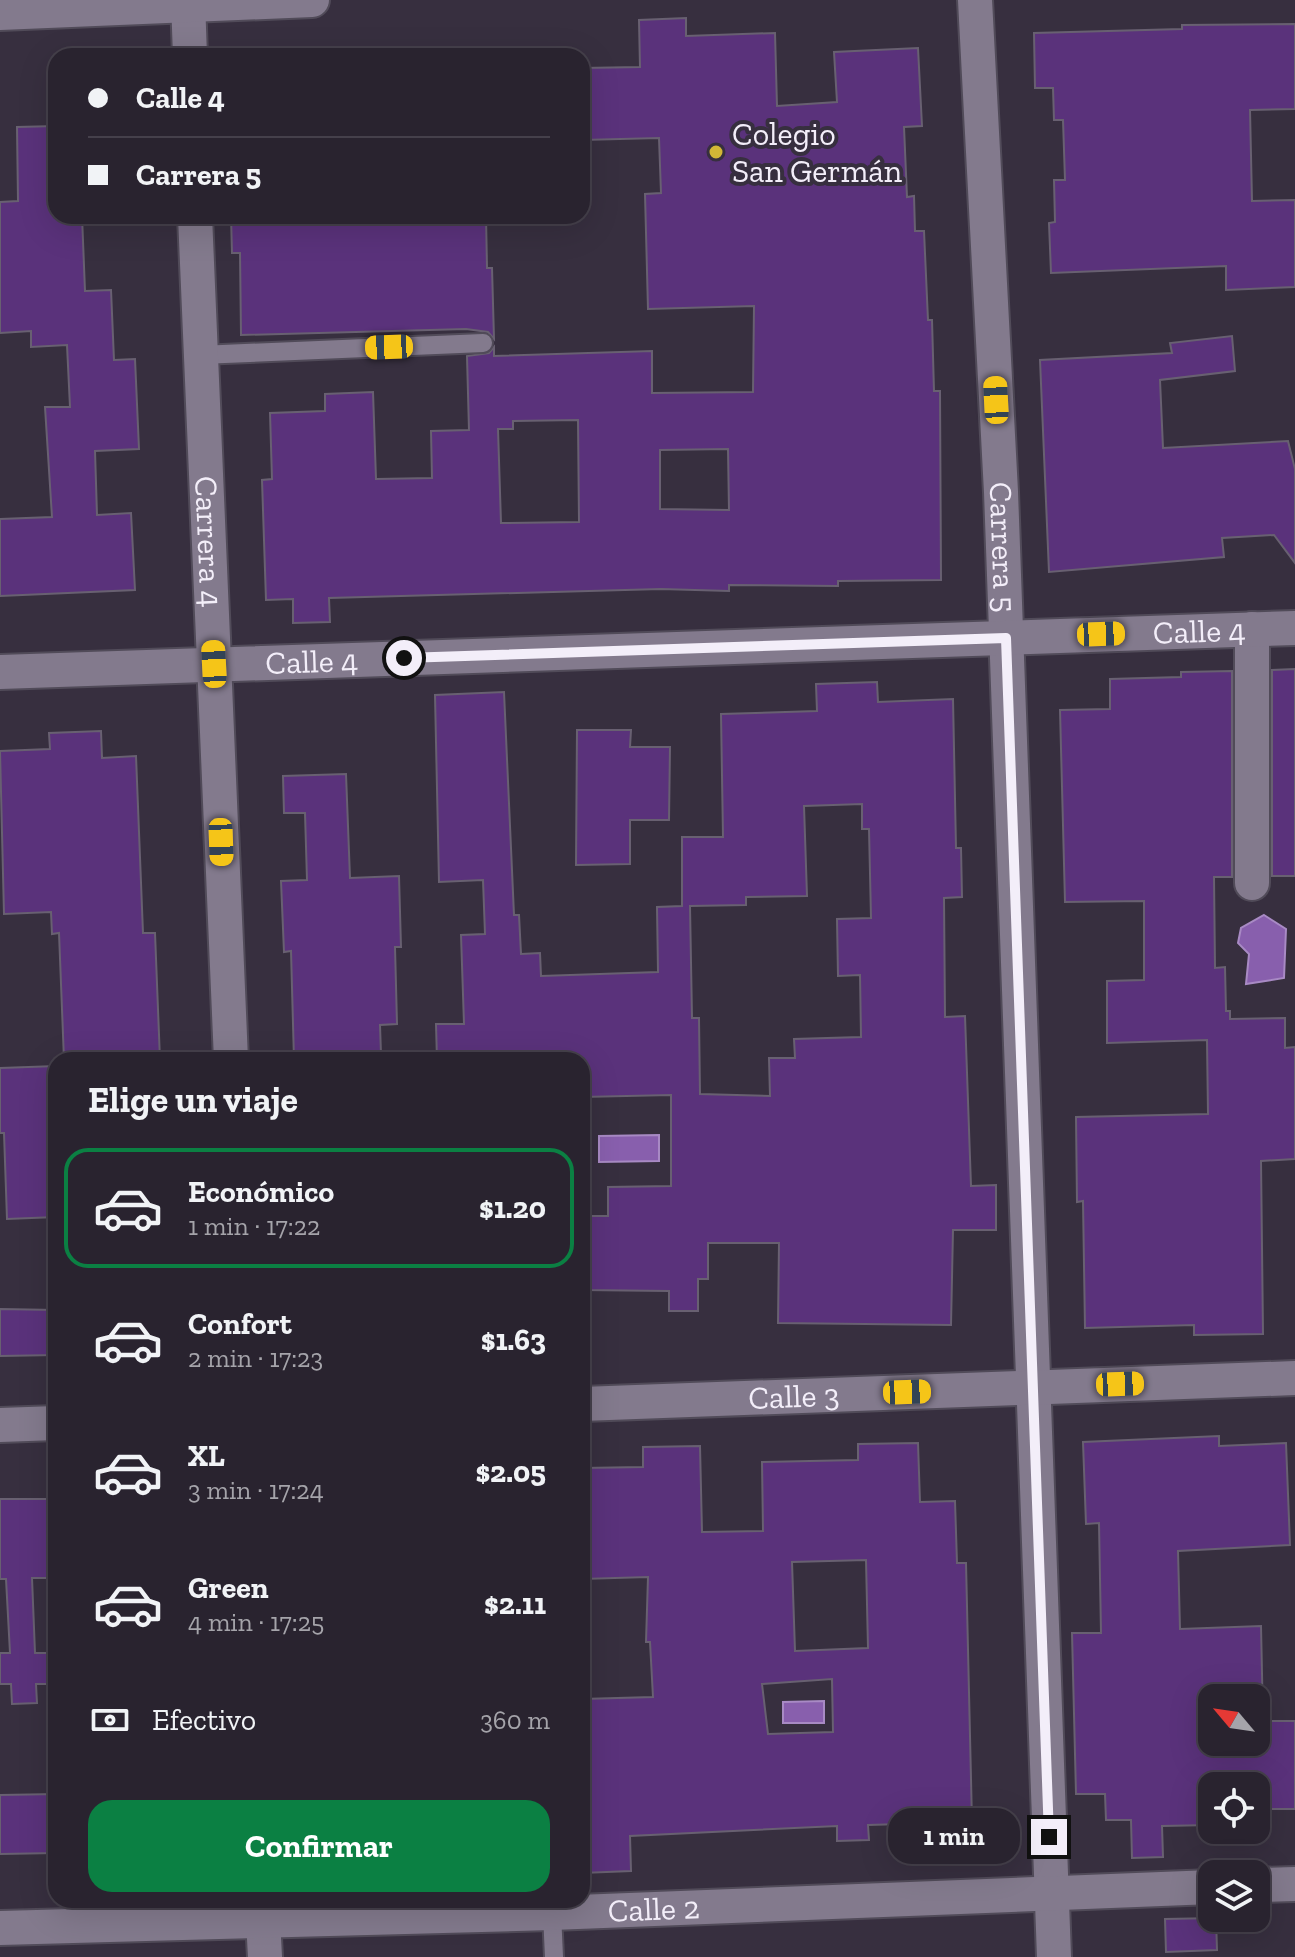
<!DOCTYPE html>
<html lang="es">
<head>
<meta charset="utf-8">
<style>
	:root { --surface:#29232f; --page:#312b37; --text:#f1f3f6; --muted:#a5a4aa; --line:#45404b; --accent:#0b8043 }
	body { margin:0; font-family:"Zilla Slab",serif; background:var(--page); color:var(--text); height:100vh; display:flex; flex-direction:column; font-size:30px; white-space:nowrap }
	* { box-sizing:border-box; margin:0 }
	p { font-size:26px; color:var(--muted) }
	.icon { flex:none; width:44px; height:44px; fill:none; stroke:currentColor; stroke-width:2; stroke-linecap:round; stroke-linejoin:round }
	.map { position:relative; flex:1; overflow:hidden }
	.sheet { position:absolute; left:48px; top:1052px; width:542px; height:856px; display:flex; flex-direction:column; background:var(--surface); border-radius:24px; box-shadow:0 8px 32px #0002,0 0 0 2px var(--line) }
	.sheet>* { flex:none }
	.hud { position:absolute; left:48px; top:48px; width:542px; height:176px; border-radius:24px; box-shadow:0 8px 32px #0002,0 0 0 2px var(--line); display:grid; align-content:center; height:176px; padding:0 40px; background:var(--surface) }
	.needle { width:52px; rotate:299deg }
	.fabs { position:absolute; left:1198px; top:1684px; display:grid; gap:16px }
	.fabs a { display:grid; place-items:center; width:72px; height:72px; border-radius:16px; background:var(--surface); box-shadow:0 8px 32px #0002,0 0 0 2px var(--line); font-size:40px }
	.end { position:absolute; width:36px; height:36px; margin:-18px; border:10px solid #f3eef9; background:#111; box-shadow:0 0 0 4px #111 }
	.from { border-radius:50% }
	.bubble { position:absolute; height:56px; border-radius:24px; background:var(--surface); box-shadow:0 8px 32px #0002,0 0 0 2px var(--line); font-size:26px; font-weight:700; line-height:56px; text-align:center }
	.car { position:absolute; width:24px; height:48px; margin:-24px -12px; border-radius:10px; box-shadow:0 0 6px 2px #0007; background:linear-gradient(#f5c518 24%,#345 0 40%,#f5c518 0 76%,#345 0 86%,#f5c518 0) }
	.hud b { display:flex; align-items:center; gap:28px; height:76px; font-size:30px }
	.hud b+b { border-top:2px solid var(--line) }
	.hud i { width:20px; height:20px; background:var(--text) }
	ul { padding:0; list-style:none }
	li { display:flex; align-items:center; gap:24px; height:120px; margin:0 16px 12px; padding:0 24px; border:4px solid transparent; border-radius:24px }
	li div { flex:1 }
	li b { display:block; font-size:30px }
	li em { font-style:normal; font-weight:700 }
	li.current { border-color:var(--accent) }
	li>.icon { width:72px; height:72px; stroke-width:1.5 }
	h2 { padding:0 40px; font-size:36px; line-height:96px }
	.pay { display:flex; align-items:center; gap:20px; height:88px; padding:0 40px; font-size:30px }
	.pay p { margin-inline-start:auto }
	.cta { display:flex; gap:16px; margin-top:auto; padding:16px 40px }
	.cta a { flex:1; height:92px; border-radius:24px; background:var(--accent); color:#fff; font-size:32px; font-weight:700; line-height:92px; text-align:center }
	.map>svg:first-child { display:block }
	.water { fill:#885fad; stroke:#a88ac4; stroke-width:2 }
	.building { fill:#5a327b; stroke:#686071; stroke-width:2; fill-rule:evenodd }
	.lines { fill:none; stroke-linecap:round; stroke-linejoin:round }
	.service-casing { stroke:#514b59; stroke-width:22 }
	.minor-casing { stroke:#514b59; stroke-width:38 }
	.service { stroke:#837a8d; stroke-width:18 }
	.minor { stroke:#837a8d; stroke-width:34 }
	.route { stroke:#f3eef9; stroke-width:10 }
	.poi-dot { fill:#d2b736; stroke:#372f3f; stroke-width:3 }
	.labels { text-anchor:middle; stroke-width:8; stroke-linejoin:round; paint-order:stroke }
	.poi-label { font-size:32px; fill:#f3eef9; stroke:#372f3f; text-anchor:start }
	.street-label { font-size:32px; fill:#f3eef9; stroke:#372f3f }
</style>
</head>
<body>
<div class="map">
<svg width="1295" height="1957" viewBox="0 0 1295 1957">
	<rect width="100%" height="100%" fill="#372f3f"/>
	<g class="water">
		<path d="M 1264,915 L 1286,929 L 1284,978 L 1246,984 L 1249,954 L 1238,943 L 1241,928 Z"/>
		<path d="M 659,1135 L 659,1161 L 599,1162 L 599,1136 Z"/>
		<path d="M 824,1701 L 824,1723 L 783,1723 L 783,1702 Z"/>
	</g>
	<g class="building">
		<path d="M 686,18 L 686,36 L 775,33 L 777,106 L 837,102 L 834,52 L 918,48 L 922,126 L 904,127 L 907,197 L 914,196 L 915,231 L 924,231 L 928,320 L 932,320 L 934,391 L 940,391 L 941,580 L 838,581 L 838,586 L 729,585 L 729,591 L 661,589 L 329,598 L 330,622 L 293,623 L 293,599 L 266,600 L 262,480 L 272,479 L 270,413 L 325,411 L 325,394 L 373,392 L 376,479 L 432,478 L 431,431 L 469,430 L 467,356 L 489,353 L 494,347 L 494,356 L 652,351 L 652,393 L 753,392 L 754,306 L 648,309 L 645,194 L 661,193 L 659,138 L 582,140 L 582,68 L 640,67 L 639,20 ZM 578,420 L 579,522 L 501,523 L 498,429 L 513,429 L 513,421 ZM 728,449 L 729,510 L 660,509 L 660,450 Z"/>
		<path d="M 1295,24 L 1295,109 L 1250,110 L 1252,201 L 1295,200 L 1295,287 L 1226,290 L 1226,266 L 1051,273 L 1049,223 L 1055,222 L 1054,180 L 1065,180 L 1063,120 L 1054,120 L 1053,88 L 1035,88 L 1034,33 L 1182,29 L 1182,25 Z"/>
		<path d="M 56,126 L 56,216 L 82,216 L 85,291 L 111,290 L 114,360 L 135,359 L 139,449 L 95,451 L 97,515 L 131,513 L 135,590 L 0,596 L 0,519 L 52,517 L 45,407 L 70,407 L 67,345 L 31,347 L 31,331 L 0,333 L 0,202 L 18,201 L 17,127 Z"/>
		<path d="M 231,216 L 486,216 L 487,268 L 492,268 L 494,339 L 488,332 L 466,329 L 241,335 L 240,253 L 232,253 Z"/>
		<path d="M 1232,336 L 1235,371 L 1160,380 L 1163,448 L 1288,441 L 1295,469 L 1295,563 L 1274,535 L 1222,538 L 1224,557 L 1049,572 L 1040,360 L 1172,353 L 1170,343 Z"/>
		<path d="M 1295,669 L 1295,876 L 1272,876 L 1272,670 Z"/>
		<path d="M 1232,671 L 1232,877 L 1214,877 L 1215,968 L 1225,967 L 1226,1011 L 1230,1011 L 1230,1019 L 1285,1018 L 1285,1048 L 1295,1047 L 1295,1159 L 1261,1161 L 1263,1334 L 1194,1335 L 1194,1325 L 1085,1328 L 1083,1201 L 1077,1202 L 1076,1117 L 1208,1114 L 1207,1040 L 1107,1043 L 1107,981 L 1144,980 L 1144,901 L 1065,902 L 1060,710 L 1110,709 L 1110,679 L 1181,677 L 1181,672 Z"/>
		<path d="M 877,682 L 878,702 L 953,699 L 956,848 L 961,848 L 962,897 L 944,898 L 945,1017 L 965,1016 L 971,1186 L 996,1185 L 996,1230 L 953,1230 L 951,1325 L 778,1323 L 779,1243 L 708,1243 L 708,1279 L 698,1279 L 698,1311 L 669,1311 L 669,1291 L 582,1290 L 582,1216 L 608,1216 L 608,1187 L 671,1186 L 671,1095 L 582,1097 L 582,1060 L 437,1060 L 436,1024 L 464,1024 L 461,935 L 485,934 L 483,880 L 439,882 L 435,695 L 504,692 L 514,915 L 519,915 L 521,954 L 540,953 L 541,976 L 658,972 L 657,907 L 682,906 L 682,837 L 723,837 L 721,714 L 817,711 L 816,684 ZM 862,804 L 862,829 L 869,829 L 871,918 L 837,919 L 838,976 L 860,975 L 861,1037 L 794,1039 L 795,1058 L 769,1058 L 770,1096 L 700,1094 L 699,1018 L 692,1018 L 690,906 L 746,905 L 746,897 L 807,896 L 804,806 Z"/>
		<path d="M 577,730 L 631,730 L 630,747 L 670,747 L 669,820 L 630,820 L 630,864 L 576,865 Z"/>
		<path d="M 101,731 L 102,758 L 136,756 L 143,933 L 155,933 L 160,1060 L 64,1060 L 59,933 L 52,934 L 51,912 L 4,914 L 0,751 L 50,749 L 49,733 Z"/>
		<path d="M 346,774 L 350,878 L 399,876 L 401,947 L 395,947 L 397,1024 L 380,1025 L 381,1054 L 351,1055 L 351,1060 L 294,1060 L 291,951 L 284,952 L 281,881 L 307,880 L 305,813 L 284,813 L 283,776 Z"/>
		<path d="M 56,1066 L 56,1217 L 7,1219 L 4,1133 L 0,1133 L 0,1068 Z"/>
		<path d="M 0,1309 L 56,1310 L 56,1355 L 0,1356 Z"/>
		<path d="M 1219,1436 L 1219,1446 L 1286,1443 L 1290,1545 L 1178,1551 L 1180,1629 L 1261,1626 L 1263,1721 L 1295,1721 L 1295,1809 L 1256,1809 L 1256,1786 L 1212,1786 L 1211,1825 L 1162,1826 L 1163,1857 L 1132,1858 L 1131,1820 L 1106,1820 L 1105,1794 L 1076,1794 L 1072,1633 L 1101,1633 L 1099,1523 L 1086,1524 L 1083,1442 ZM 1212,1698 L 1256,1698 L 1256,1742 L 1212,1742 Z"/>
		<path d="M 918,1443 L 920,1502 L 955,1501 L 957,1563 L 966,1563 L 972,1822 L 868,1825 L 869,1840 L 837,1841 L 837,1826 L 630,1836 L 631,1871 L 582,1873 L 582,1699 L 653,1697 L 650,1642 L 646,1642 L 648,1577 L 582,1579 L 582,1468 L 643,1467 L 643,1447 L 700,1446 L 702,1532 L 763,1531 L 762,1462 L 858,1460 L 858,1444 ZM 866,1560 L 868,1648 L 795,1651 L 792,1562 ZM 832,1679 L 833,1732 L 768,1734 L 762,1684 Z"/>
		<path d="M 0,1499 L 56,1499 L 56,1578 L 32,1578 L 35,1653 L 56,1653 L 56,1684 L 36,1684 L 37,1703 L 12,1704 L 11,1684 L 0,1684 L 0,1653 L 10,1653 L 6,1579 L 0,1579 Z"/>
		<path d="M 56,1794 L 56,1853 L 0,1854 L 0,1795 Z"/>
		<path d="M 1216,1918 L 1217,1950 L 1166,1952 L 1165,1919 Z"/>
	</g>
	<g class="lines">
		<defs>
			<g id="service">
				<path d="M 200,355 L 483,343"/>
				<path d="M 552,1913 L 554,1957"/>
			</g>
			<g id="minor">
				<path d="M 188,0 L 190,56"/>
				<path id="s1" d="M 975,0 L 1001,492 L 1054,1957"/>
				<path d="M 0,13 L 312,0"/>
				<path id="s2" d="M 195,216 L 231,1060"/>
				<path d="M 1252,629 L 1252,883"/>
				<path id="s3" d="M 0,672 L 1295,628"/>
				<path id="s4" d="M 582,1404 L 1295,1378"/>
				<path d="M 0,1425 L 56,1423"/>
				<path d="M 1256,1885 L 1295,1884"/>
				<path d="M 262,1900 L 265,1957"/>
				<path id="s5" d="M 0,1928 L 552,1913 L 1212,1887"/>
			</g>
		</defs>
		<use href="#service" class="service-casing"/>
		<use href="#minor" class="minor-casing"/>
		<use href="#service" class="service"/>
		<use href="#minor" class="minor"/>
	</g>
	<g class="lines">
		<path class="route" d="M 404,658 L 1006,638 L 1049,1837"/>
	</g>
	<circle class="poi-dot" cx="716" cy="152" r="8"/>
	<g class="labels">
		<g class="poi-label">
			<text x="732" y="145">Colegio<tspan x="732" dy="37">San Germán</tspan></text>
		</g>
		<g class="street-label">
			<text dy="11" stroke="none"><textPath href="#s2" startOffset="326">Carrera 4</textPath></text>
			<text dy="11" stroke="none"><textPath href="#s1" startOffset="548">Carrera 5</textPath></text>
			<text dy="11" stroke="none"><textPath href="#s3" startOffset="1200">Calle 4</textPath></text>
			<text dy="11" stroke="none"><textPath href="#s3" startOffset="312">Calle 4</textPath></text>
			<text dy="11" stroke="none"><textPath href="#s4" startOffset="212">Calle 3</textPath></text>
			<text dy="11" stroke="none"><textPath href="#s5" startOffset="654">Calle 2</textPath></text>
		</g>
	</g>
</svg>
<div class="fabs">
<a><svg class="needle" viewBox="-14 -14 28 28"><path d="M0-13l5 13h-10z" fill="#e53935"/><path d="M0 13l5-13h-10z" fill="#a5a4aa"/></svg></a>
<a><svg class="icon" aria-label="locate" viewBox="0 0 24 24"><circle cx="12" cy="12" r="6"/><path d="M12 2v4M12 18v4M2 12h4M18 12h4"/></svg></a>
<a><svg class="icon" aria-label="layers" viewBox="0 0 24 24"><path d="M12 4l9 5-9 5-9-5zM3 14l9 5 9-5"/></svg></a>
</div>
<i class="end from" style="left:404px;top:658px"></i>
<i class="end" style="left:1049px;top:1837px"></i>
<div class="bubble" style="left:888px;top:1808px;width:132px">1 min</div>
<i class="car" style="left:389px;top:347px;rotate:268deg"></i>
<i class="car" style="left:996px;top:400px;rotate:357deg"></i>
<i class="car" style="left:1101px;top:634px;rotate:88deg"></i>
<i class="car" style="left:214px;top:664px;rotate:357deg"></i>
<i class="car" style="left:221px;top:842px;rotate:178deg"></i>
<i class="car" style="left:1120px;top:1384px;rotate:88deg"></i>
<i class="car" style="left:907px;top:1392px;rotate:88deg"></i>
<div class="hud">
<b><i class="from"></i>Calle 4</b>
<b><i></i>Carrera 5</b>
</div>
<section class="sheet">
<h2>Elige un viaje</h2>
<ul>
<li class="current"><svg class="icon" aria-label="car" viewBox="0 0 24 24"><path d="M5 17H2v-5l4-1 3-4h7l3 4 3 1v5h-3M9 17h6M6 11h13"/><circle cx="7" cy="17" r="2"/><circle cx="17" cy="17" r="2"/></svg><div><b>Económico</b><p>1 min · 17:22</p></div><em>$1.20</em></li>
<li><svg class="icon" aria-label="car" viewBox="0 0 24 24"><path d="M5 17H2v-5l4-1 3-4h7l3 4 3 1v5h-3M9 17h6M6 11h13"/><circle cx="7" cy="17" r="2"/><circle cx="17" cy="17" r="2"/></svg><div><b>Confort</b><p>2 min · 17:23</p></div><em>$1.63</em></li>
<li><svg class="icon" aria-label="car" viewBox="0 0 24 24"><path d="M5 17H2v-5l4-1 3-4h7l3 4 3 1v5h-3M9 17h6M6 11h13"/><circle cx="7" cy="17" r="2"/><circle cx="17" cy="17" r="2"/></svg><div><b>XL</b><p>3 min · 17:24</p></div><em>$2.05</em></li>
<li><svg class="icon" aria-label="car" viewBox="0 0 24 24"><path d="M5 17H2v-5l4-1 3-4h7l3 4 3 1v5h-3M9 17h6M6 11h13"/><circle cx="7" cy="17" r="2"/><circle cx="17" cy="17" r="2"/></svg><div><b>Green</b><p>4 min · 17:25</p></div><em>$2.11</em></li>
</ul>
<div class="pay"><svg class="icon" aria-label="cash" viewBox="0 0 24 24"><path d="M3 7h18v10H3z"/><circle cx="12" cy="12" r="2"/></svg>Efectivo<p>360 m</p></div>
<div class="cta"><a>Confirmar</a></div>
</section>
</div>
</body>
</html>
